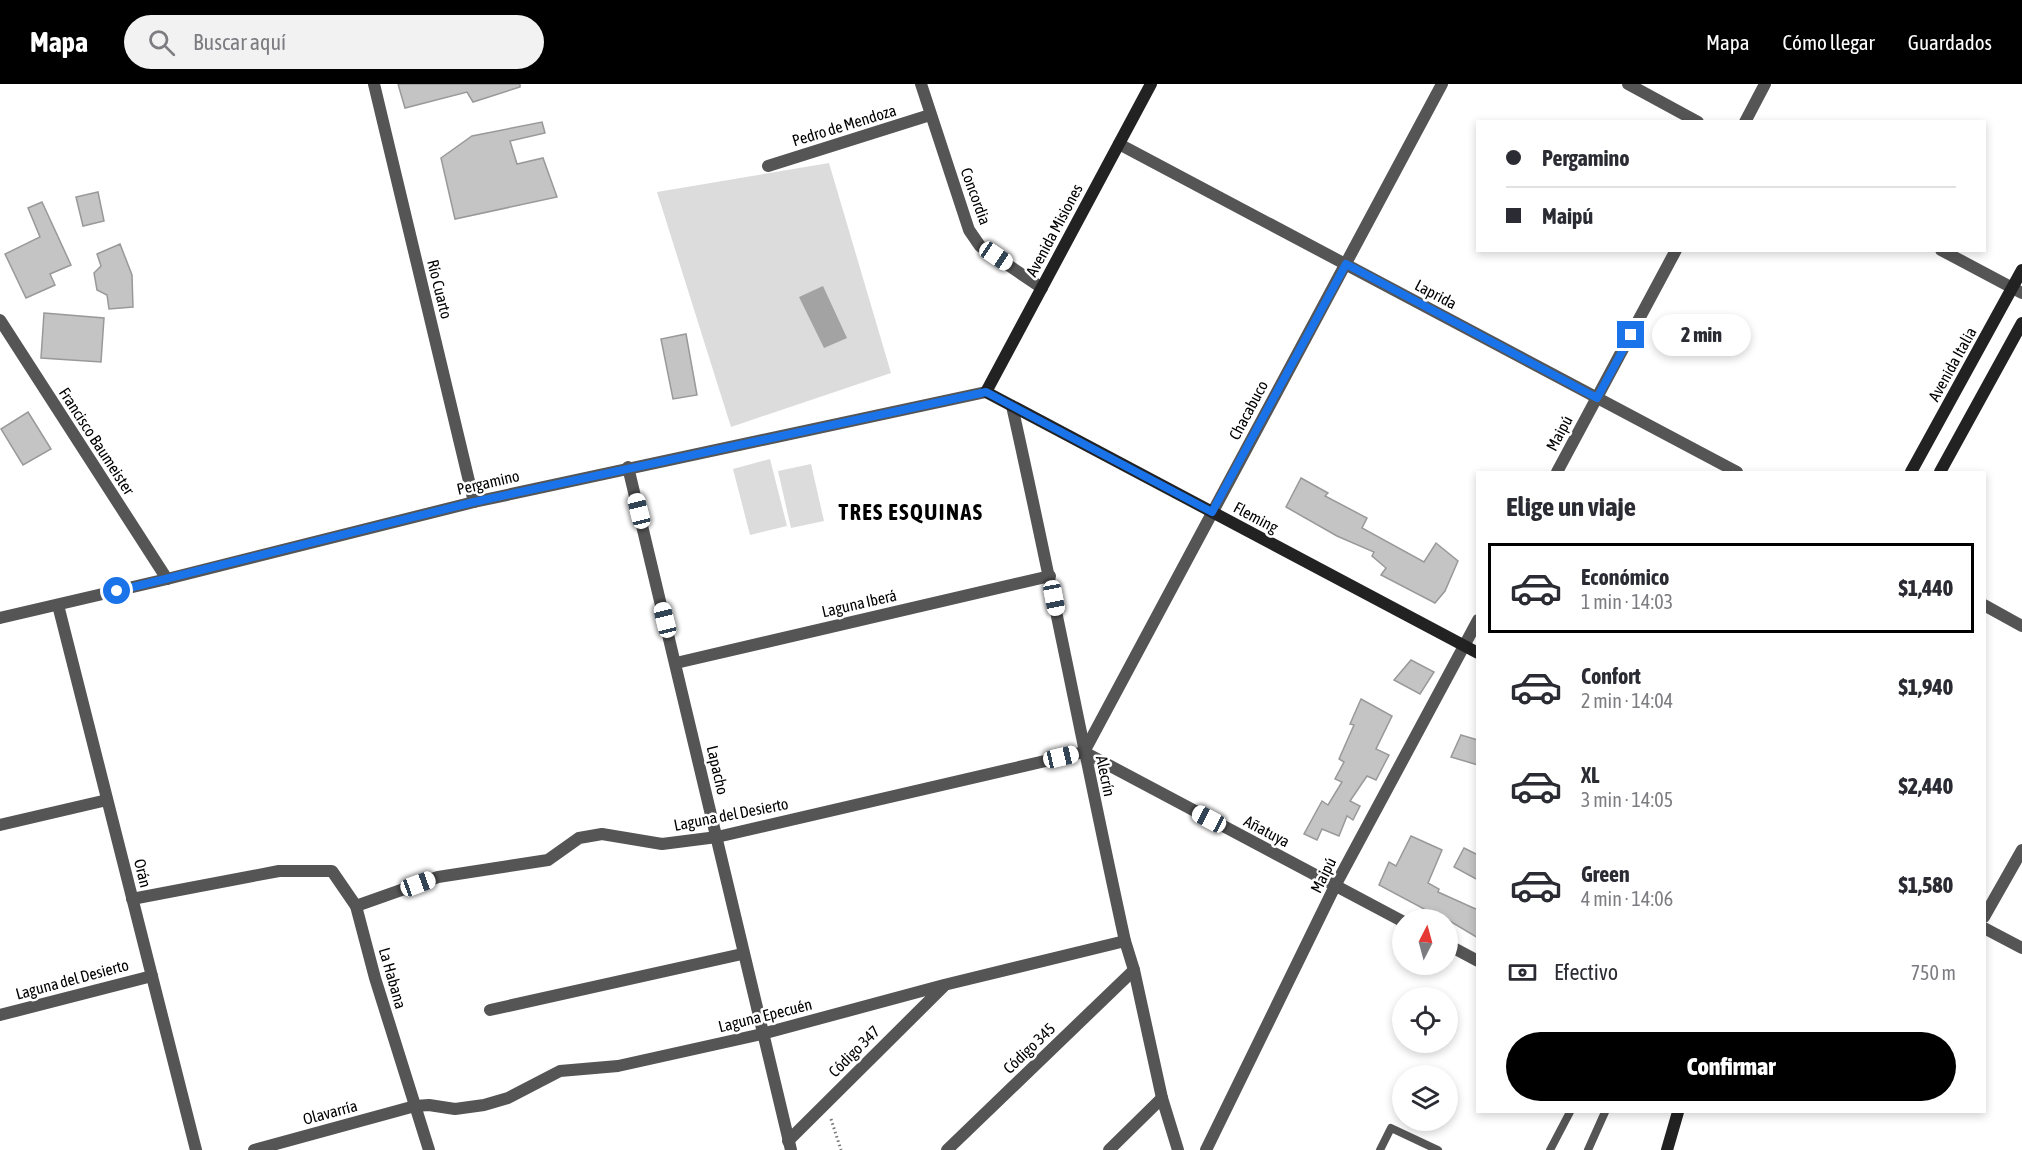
<!DOCTYPE html>
<html lang="es">
<head>
<meta charset="utf-8">
<style>
	:root { --surface:#fff; --page:#f2f2f3; --text:#2b2b33; --muted:#7c7c81; --line:#e1e1e2; --accent:#000 }
	body { margin:0; font-family:"Asap Condensed",sans-serif; background:var(--page); color:var(--text); height:100vh; display:flex; flex-direction:column; font-size:22px; white-space:nowrap }
	* { box-sizing:border-box; margin:0 }
	p { font-size:20px; color:var(--muted) }
	.icon { flex:none; width:33px; height:33px; fill:none; stroke:currentColor; stroke-width:2; stroke-linecap:round; stroke-linejoin:round }
	.map { position:relative; flex:1; overflow:hidden }
	.sheet { position:absolute; left:1476px; top:387px; width:510px; height:642px; display:flex; flex-direction:column; background:var(--surface); border-radius:0px; box-shadow:0 3px 9px #0003 }
	.sheet>* { flex:none }
	.guide { position:absolute; left:1476px; top:36px; width:510px; height:132px; border-radius:0px; box-shadow:0 3px 9px #0003; display:grid; align-content:center; height:132px; padding:0 30px; background:var(--surface) }
	.needle { width:39px; rotate:6deg }
	.tools { position:absolute; left:1392px; top:825px; display:grid; gap:12px }
	.tools a { display:grid; place-items:center; width:66px; height:66px; border-radius:50%; background:var(--surface); box-shadow:0 3px 9px #0003; font-size:30px }
	.end { position:absolute; width:27px; height:27px; margin:-14px; border:8px solid #1a73e8; background:#fff; box-shadow:0 0 0 3px #fff }
	.from { border-radius:50% }
	.bubble { position:absolute; height:42px; border-radius:21px; background:var(--surface); box-shadow:0 3px 9px #0003; font-size:20px; font-weight:800; line-height:42px; text-align:center }
	.car { position:absolute; width:18px; height:36px; margin:-18px -9px; border-radius:8px; box-shadow:0 0 4px 2px #0007; background:linear-gradient(#fff 24%,#345 0 40%,#fff 0 76%,#345 0 86%,#fff 0) }
	.guide b { display:flex; align-items:center; gap:21px; height:57px; font-size:22px }
	.guide b+b { border-top:2px solid var(--line) }
	.guide i { width:15px; height:15px; background:var(--text) }
	ul { padding:0; list-style:none }
	li { display:flex; align-items:center; gap:18px; height:90px; margin:0 12px 9px; padding:0 18px; border:3px solid transparent; border-radius:0px }
	li div { flex:1 }
	li b { display:block; font-size:22px }
	li em { font-style:normal; font-weight:800 }
	li.active { border-color:var(--accent) }
	li>.icon { width:54px; height:54px; stroke-width:1.5 }
	h2 { padding:0 30px; font-size:27px; line-height:72px }
	.pay { display:flex; align-items:center; gap:15px; height:66px; padding:0 30px; font-size:22px }
	.pay p { margin-inline-start:auto }
	.cta { display:flex; gap:12px; margin-top:auto; padding:12px 30px }
	.cta a { flex:1; height:69px; border-radius:36px; background:var(--accent); color:#fff; font-size:24px; font-weight:800; line-height:69px; text-align:center }
	header { display:flex; align-items:center; gap:36px; box-sizing:border-box; height:84px; padding:0 30px; background:var(--accent); color:#fff }
	header strong { font-size:28px }
	nav { display:flex; gap:33px; margin-inline-start:auto; font-size:21px }
	.search { width:420px; height:54px; background:var(--page); display:flex; align-items:center; gap:15px; box-sizing:border-box; padding:0 21px; border-radius:33px; color:var(--muted); font-size:22px }
	.map>svg:first-child { display:block }
	.green { fill:#dcdcdc }
	.water { fill:#a3a3a3 }
	.building { fill:#c4c4c4; stroke:#999; stroke-width:1.5 }
	.lines { fill:none; stroke-linecap:round; stroke-linejoin:round }
	.path { stroke:#777; stroke-width:3; stroke-dasharray:1.5 3; stroke-linecap:butt }
	.lane { stroke:#555; stroke-width:8 }
	.street { stroke:#555; stroke-width:12 }
	.secondary { stroke:#222; stroke-width:12 }
	.route { stroke:#1a73e8; stroke-width:8 }
	.labels { text-anchor:middle; stroke-width:5; stroke-linejoin:round; paint-order:stroke }
	.street-label { font-size:16px; fill:#000; stroke:#fff }
	.district-label { font-size:22px; font-weight:bold; letter-spacing:1.5px; fill:#000; stroke:#fff }
</style>
</head>
<body>
<header>
<strong>Mapa</strong>
<div class="search"><svg class="icon" aria-label="search" viewBox="0 0 24 24"><circle cx="10" cy="10" r="6"/><path d="M15 15l6 6"/></svg>Buscar aquí</div>
<nav><a>Mapa</a><a>Cómo llegar</a><a>Guardados</a></nav>
</header>
<div class="map">
<svg width="2022" height="1066" viewBox="0 0 2022 1066">
	<rect width="100%" height="100%" fill="#fff"/>
	<g class="green">
		<path d="M 829,79 L 891,289 L 731,343 L 657,108 Z"/>
		<path d="M 770,375 L 787,442 L 750,451 L 733,385 Z"/>
		<path d="M 811,380 L 824,437 L 791,444 L 778,387 Z"/>
	</g>
	<path class="water" d="M 823,202 L 847,254 L 824,264 L 799,213 Z"/>
	<g class="building">
		<path d="M 398,0 L 520,0 L 520,3 L 473,18 L 467,8 L 405,24 Z"/>
		<path d="M 542,38 L 545,49 L 510,57 L 517,80 L 543,74 L 557,113 L 455,135 L 441,74 L 472,52 Z"/>
		<path d="M 98,108 L 104,137 L 83,142 L 76,113 Z"/>
		<path d="M 42,118 L 71,181 L 50,190 L 55,201 L 26,214 L 5,170 L 40,153 L 28,124 Z"/>
		<path d="M 120,160 L 132,191 L 133,223 L 109,225 L 107,211 L 97,206 L 94,189 L 101,182 L 97,170 Z"/>
		<path d="M 44,229 L 104,234 L 101,278 L 41,274 Z"/>
		<path d="M 686,250 L 697,311 L 673,315 L 661,255 Z"/>
		<path d="M 28,328 L 51,365 L 23,381 L 1,345 Z"/>
		<path d="M 1301,394 L 1328,409 L 1325,412 L 1367,434 L 1362,444 L 1424,478 L 1436,459 L 1458,477 L 1445,507 L 1435,519 L 1381,491 L 1386,484 L 1372,472 L 1374,468 L 1337,452 L 1286,423 Z"/>
		<path d="M 1411,576 L 1434,588 L 1420,610 L 1394,596 Z"/>
		<path d="M 1361,615 L 1392,632 L 1376,665 L 1389,671 L 1376,696 L 1367,692 L 1350,717 L 1360,722 L 1353,736 L 1347,732 L 1339,752 L 1322,745 L 1317,756 L 1304,750 L 1322,717 L 1328,721 L 1342,698 L 1335,695 L 1344,678 L 1339,675 L 1354,641 L 1350,640 Z"/>
		<path d="M 1461,651 L 1478,656 L 1478,681 L 1451,673 Z"/>
		<path d="M 1411,752 L 1442,766 L 1428,799 L 1439,805 L 1438,808 L 1478,826 L 1478,854 L 1448,836 L 1441,834 L 1379,801 L 1389,778 L 1396,782 Z"/>
		<path d="M 1464,764 L 1478,771 L 1478,796 L 1454,783 Z"/>
	</g>
	<g class="lines">
		<path class="path" d="M 831,1035 L 841,1066"/>
		<g class="lane">
			<path d="M 1380,1066 L 1391,1044 L 1438,1066"/>
			<path d="M 1550,1066 L 1570,1028"/>
			<path d="M 1588,1066 L 1605,1028"/>
		</g>
		<g class="street">
			<path d="M 374,0 L 474,418"/>
			<path d="M 921,0 L 969,146 L 980,162 L 1042,204"/>
			<path d="M 1628,0 L 1698,38"/>
			<path d="M 1745,38 L 1765,0"/>
			<path d="M 1119,60 L 1737,388"/>
			<path d="M 768,82 L 930,31"/>
			<path d="M 1941,166 L 2022,209"/>
			<path d="M 0,236 L 167,495"/>
			<path d="M 1012,322 C 1052,500 1086,679 1125,857 L 1134,886 L 1162,1014 L 1178,1066"/>
			<path d="M 628,383 L 791,1066"/>
			<path d="M 1557,388 L 1676,166"/>
			<path d="M 58,521 L 196,1066"/>
			<path d="M 1984,521 L 2022,542"/>
			<path d="M 0,534 L 167,495 L 474,418 L 986,308"/>
			<path d="M 676,579 L 1050,492"/>
			<path d="M 1084,668 L 1442,0"/>
			<path d="M 1084,668 L 1402,837"/>
			<path d="M 0,741 L 107,716"/>
			<path d="M 132,815 L 279,787 L 332,787 L 356,822 L 375,894 L 429,1066"/>
			<path d="M 356,822 L 438,793 L 548,776 L 579,754 L 602,750 L 662,760 L 717,753 L 1084,668"/>
			<path d="M 1984,833 L 2022,766"/>
			<path d="M 1984,844 L 2022,864"/>
			<path d="M 1448,861 L 1478,877"/>
			<path d="M 490,926 L 742,870"/>
			<path d="M 0,931 L 152,892"/>
			<path d="M 788,1057 L 944,902"/>
			<path d="M 254,1066 L 415,1022 L 429,1021 L 455,1025 L 484,1021 L 508,1014 L 560,987 L 618,982 L 762,950 L 944,901 L 1125,857"/>
			<path d="M 947,1066 L 1134,886"/>
			<path d="M 1109,1066 L 1162,1014"/>
			<path d="M 1206,1066 L 1335,802 L 1478,536"/>
		</g>
		<g class="secondary">
			<path d="M 1151,0 L 986,308 L 1478,569"/>
			<path d="M 1911,388 L 2022,186"/>
			<path d="M 1940,388 L 2022,239"/>
			<path d="M 1667,1066 L 1678,1028"/>
		</g>
	</g>
	<g class="lines">
		<path class="route" d="M 117,507 L 474,418 L 986,308 L 1212,428 L 1346,180 L 1597,314 L 1631,251"/>
	</g>
	<g class="labels">
		<g class="street-label">
			<text transform="translate(844 41) rotate(-17)" y="6">Pedro de Mendoza</text>
			<text transform="translate(976 112) rotate(70)" y="6">Concordia</text>
			<text transform="translate(1054 146) rotate(-62)" y="6">Avenida Misiones</text>
			<text transform="translate(440 205) rotate(76)" y="6">Río Cuarto</text>
			<text transform="translate(1436 210) rotate(28)" y="6">Laprida</text>
			<text transform="translate(1952 280) rotate(-61)" y="6">Avenida Italia</text>
			<text transform="translate(1248 326) rotate(-62)" y="6">Chacabuco</text>
			<text transform="translate(1559 349) rotate(-62)" y="6">Maipú</text>
			<text transform="translate(97 357) rotate(57)" y="6">Francisco Baumeister</text>
			<text transform="translate(488 398) rotate(-13)" y="6">Pergamino</text>
			<text transform="translate(1256 433) rotate(28)" y="6">Fleming</text>
			<text transform="translate(859 519) rotate(-13)" y="6">Laguna Iberá</text>
			<text transform="translate(718 686) rotate(77)" y="6">Lapacho</text>
			<text transform="translate(1106 692) rotate(78)" y="6">Alecrín</text>
			<text transform="translate(731 730) rotate(-11)" y="6">Laguna del Desierto</text>
			<text transform="translate(1267 747) rotate(28)" y="6">Añatuya</text>
			<text transform="translate(143 789) rotate(76)" y="6">Orán</text>
			<text transform="translate(1323 791) rotate(-63)" y="6">Maipú</text>
			<text transform="translate(393 894) rotate(74)" y="6">La Habana</text>
			<text transform="translate(72 895) rotate(-15)" y="6">Laguna del Desierto</text>
			<text transform="translate(765 931) rotate(-14)" y="6">Laguna Epecuén</text>
			<text transform="translate(1029 964) rotate(-44)" y="6">Código 345</text>
			<text transform="translate(854 967) rotate(-45)" y="6">Código 347</text>
			<text transform="translate(330 1028) rotate(-15)" y="6">Olavarría</text>
		</g>
		<g class="district-label">
			<text x="911" y="436">TRES ESQUINAS</text>
		</g>
	</g>
</svg>
<div class="tools">
<a><svg class="needle" viewBox="-14 -14 28 28"><path d="M0-13l5 13h-10z" fill="#e53935"/><path d="M0 13l5-13h-10z" fill="#7c7c81"/></svg></a>
<a><svg class="icon" aria-label="locate" viewBox="0 0 24 24"><circle cx="12" cy="12" r="6"/><path d="M12 2v4M12 18v4M2 12h4M18 12h4"/></svg></a>
<a><svg class="icon" aria-label="layers" viewBox="0 0 24 24"><path d="M12 4l9 5-9 5-9-5zM3 14l9 5 9-5"/></svg></a>
</div>
<i class="end from" style="left:117px;top:507px"></i>
<i class="end" style="left:1631px;top:251px"></i>
<div class="bubble" style="left:1652px;top:230px;width:99px">2 min</div>
<i class="car" style="left:996px;top:172px;rotate:124deg"></i>
<i class="car" style="left:639px;top:427px;rotate:346deg"></i>
<i class="car" style="left:1054px;top:514px;rotate:169deg"></i>
<i class="car" style="left:665px;top:536px;rotate:346deg"></i>
<i class="car" style="left:1061px;top:673px;rotate:77deg"></i>
<i class="car" style="left:1209px;top:735px;rotate:298deg"></i>
<i class="car" style="left:418px;top:800px;rotate:70deg"></i>
<div class="guide">
<b><i class="from"></i>Pergamino</b>
<b><i></i>Maipú</b>
</div>
<section class="sheet">
<h2>Elige un viaje</h2>
<ul>
<li class="active"><svg class="icon" aria-label="car" viewBox="0 0 24 24"><path d="M5 17H2v-5l4-1 3-4h7l3 4 3 1v5h-3M9 17h6M6 11h13"/><circle cx="7" cy="17" r="2"/><circle cx="17" cy="17" r="2"/></svg><div><b>Económico</b><p>1 min · 14:03</p></div><em>$1,440</em></li>
<li><svg class="icon" aria-label="car" viewBox="0 0 24 24"><path d="M5 17H2v-5l4-1 3-4h7l3 4 3 1v5h-3M9 17h6M6 11h13"/><circle cx="7" cy="17" r="2"/><circle cx="17" cy="17" r="2"/></svg><div><b>Confort</b><p>2 min · 14:04</p></div><em>$1,940</em></li>
<li><svg class="icon" aria-label="car" viewBox="0 0 24 24"><path d="M5 17H2v-5l4-1 3-4h7l3 4 3 1v5h-3M9 17h6M6 11h13"/><circle cx="7" cy="17" r="2"/><circle cx="17" cy="17" r="2"/></svg><div><b>XL</b><p>3 min · 14:05</p></div><em>$2,440</em></li>
<li><svg class="icon" aria-label="car" viewBox="0 0 24 24"><path d="M5 17H2v-5l4-1 3-4h7l3 4 3 1v5h-3M9 17h6M6 11h13"/><circle cx="7" cy="17" r="2"/><circle cx="17" cy="17" r="2"/></svg><div><b>Green</b><p>4 min · 14:06</p></div><em>$1,580</em></li>
</ul>
<div class="pay"><svg class="icon" aria-label="cash" viewBox="0 0 24 24"><path d="M3 7h18v10H3z"/><circle cx="12" cy="12" r="2"/></svg>Efectivo<p>750 m</p></div>
<div class="cta"><a>Confirmar</a></div>
</section>
</div>
</body>
</html>
